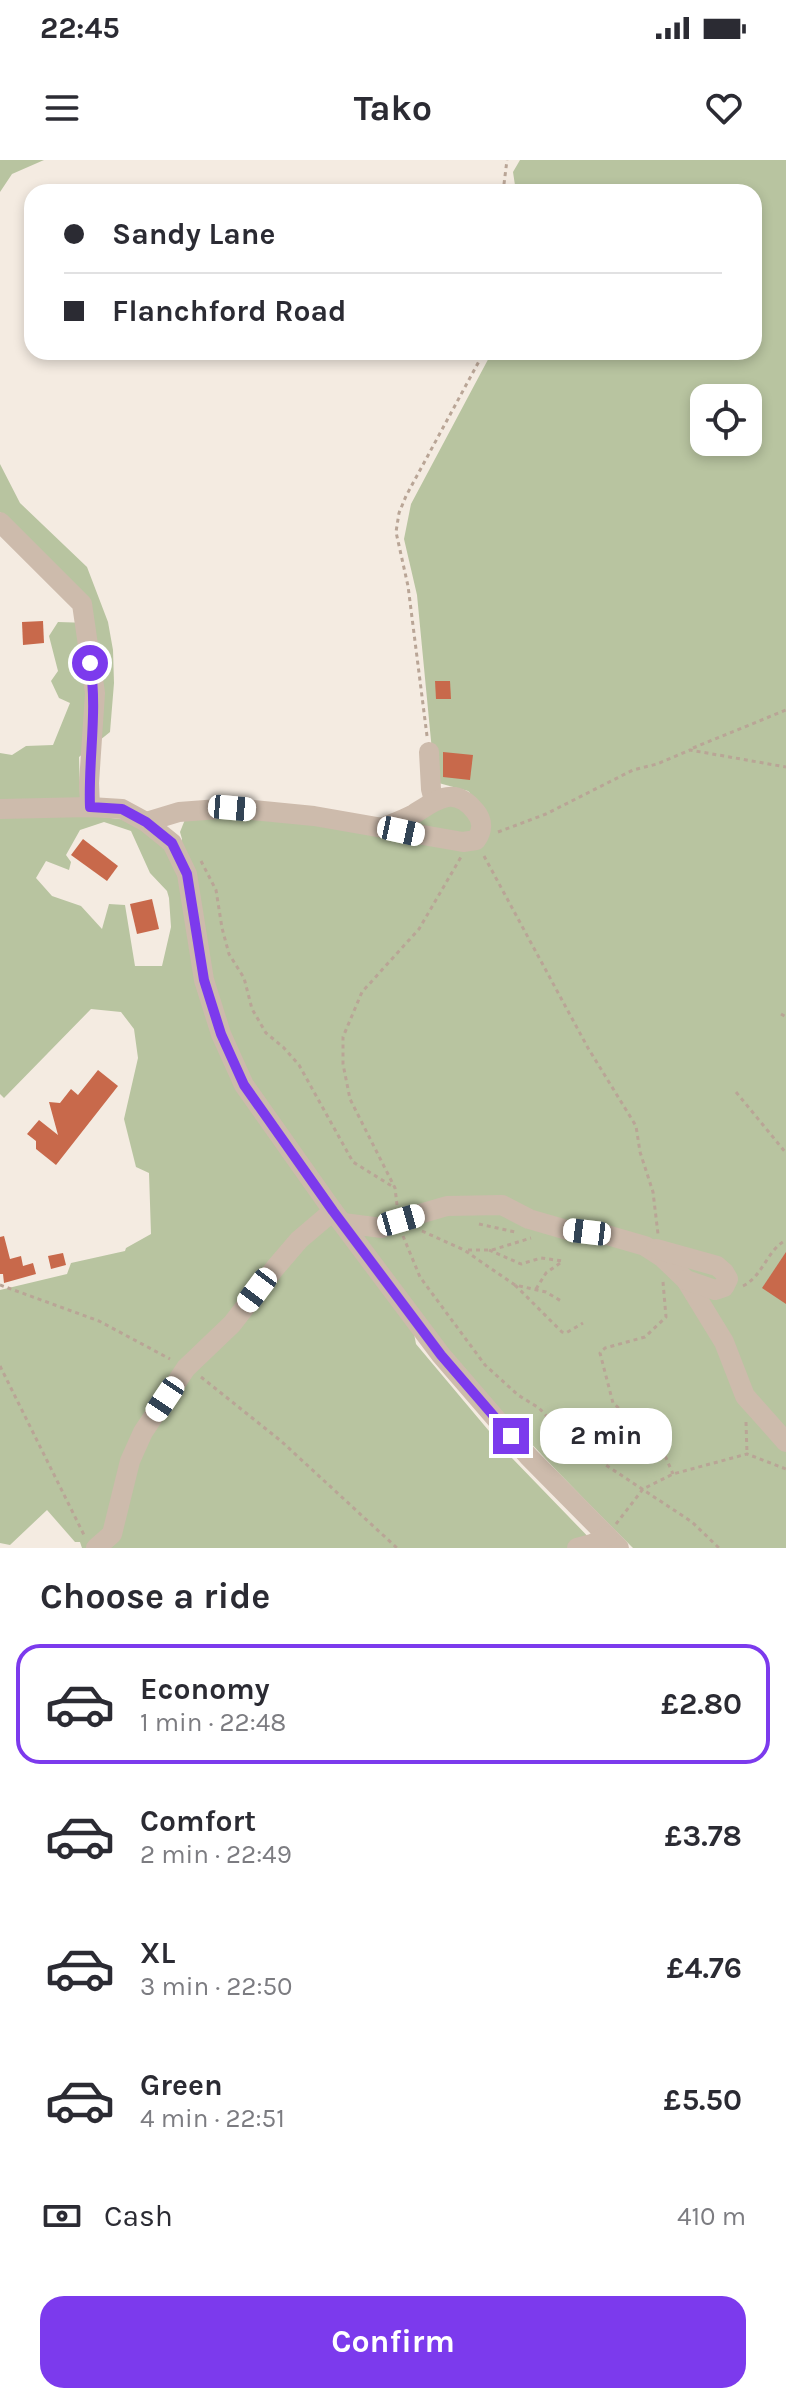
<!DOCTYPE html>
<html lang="en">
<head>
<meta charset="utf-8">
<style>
	:root { --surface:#fff; --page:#f2f2f3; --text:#2b2b33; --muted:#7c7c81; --line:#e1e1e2; --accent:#7c3aed }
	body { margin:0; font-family:Karla,sans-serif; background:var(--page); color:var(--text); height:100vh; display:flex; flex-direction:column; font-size:30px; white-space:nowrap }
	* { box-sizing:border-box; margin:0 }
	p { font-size:26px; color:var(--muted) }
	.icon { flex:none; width:44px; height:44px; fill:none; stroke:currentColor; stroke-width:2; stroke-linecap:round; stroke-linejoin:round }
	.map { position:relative; height:1388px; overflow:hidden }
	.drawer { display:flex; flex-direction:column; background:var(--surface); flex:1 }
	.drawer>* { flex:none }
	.guide { position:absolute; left:24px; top:24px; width:738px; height:176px; border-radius:24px; box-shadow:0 4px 12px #0003; display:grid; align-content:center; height:176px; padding:0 40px; background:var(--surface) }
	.buttons { position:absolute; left:690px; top:224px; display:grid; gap:16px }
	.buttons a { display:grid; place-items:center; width:72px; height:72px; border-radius:16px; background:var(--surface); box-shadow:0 4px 12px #0003; font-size:40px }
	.end { position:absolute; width:36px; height:36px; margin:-18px; border:10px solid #7c3aed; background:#fff; box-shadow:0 0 0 4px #fff }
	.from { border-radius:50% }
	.bubble { position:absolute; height:56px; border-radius:24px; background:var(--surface); box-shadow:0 4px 12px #0003; font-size:26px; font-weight:700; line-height:56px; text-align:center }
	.car { position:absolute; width:24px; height:48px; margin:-24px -12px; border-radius:10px; box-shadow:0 0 6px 2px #0007; background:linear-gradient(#fff 24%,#345 0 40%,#fff 0 76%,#345 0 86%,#fff 0) }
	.guide b { display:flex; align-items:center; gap:28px; height:76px; font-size:30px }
	.guide b+b { border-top:2px solid var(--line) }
	.guide i { width:20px; height:20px; background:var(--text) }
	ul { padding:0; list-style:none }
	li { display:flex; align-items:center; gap:24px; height:120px; margin:0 16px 12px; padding:0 24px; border:4px solid transparent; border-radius:24px }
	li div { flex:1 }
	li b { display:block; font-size:30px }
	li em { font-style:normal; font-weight:700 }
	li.active { border-color:var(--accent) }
	li>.icon { width:72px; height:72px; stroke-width:1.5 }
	h2 { padding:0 40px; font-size:36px; line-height:96px }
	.pay { display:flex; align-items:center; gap:20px; height:88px; padding:0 40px; font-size:30px }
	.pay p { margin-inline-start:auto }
	.cta { display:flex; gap:16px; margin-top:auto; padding:16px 40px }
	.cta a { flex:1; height:92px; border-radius:24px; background:var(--accent); color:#fff; font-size:32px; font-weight:700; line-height:92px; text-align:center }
	.status { display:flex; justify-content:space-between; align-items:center; height:56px; padding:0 40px; background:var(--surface); direction:ltr }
	.status svg { height:22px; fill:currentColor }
	header { display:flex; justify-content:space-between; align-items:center; height:104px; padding:0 40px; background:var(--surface); font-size:36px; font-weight:700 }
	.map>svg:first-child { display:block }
	.green { fill:#b8c4a0; fill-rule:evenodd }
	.building { fill:#c8694b }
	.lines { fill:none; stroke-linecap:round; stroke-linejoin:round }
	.path { stroke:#b9a596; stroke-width:3; stroke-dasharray:4 4; stroke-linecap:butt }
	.minor { stroke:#cdbbac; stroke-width:20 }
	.route { stroke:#7c3aed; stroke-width:10 }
</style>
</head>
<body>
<div class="status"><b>22:45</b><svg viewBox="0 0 49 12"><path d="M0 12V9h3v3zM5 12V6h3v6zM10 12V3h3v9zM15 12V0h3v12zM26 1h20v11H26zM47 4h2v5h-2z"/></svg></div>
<header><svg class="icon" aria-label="menu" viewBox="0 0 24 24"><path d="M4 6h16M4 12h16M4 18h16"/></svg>Tako<svg class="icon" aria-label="heart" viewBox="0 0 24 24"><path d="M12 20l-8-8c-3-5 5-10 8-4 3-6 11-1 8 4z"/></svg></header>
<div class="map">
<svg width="786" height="1388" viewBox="0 0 786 1388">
	<rect width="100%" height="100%" fill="#f4ebe1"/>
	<g class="green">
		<path d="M 0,0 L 44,0 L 12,14 L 0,32 Z"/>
		<path d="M 520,0 L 786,0 L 786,1388 L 633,1388 C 554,1310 478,1229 408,1142 L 416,1184 L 510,1296 L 599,1388 L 82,1388 L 80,1382 L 75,1382 L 47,1350 L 10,1385 L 0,1383 L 0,1130 L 67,1114 L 71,1103 L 125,1091 L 126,1088 L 151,1074 L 149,1013 L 136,1007 L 124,959 L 138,898 L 134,869 L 121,852 L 91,849 L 4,938 L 0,934 L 0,593 L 12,595 L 26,586 L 53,585 L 70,543 L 59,538 L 51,521 L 58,511 L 49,476 L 58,462 L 89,463 L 86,437 L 0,352 L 0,304 L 20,343 L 87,407 L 108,462 L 113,490 L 114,523 L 110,572 L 79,597 L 80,634 L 86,655 L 136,661 L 181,682 L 182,679 L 180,672 L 190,647 L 384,658 L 470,633 L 468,631 L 435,622 L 417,435 L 404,379 L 411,344 L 492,192 L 754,192 L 754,32 L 516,32 L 513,12 ZM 704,238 L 748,238 L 748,282 L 704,282 ZM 104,662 L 131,671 L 150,713 L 167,731 L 169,738 L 171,767 L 162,806 L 135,806 L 125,745 L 109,744 L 102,769 L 81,746 L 52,736 L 36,718 L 46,701 L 69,710 L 71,702 L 66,695 L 80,670 Z"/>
	</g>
	<g class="building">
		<path d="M 43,461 L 44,483 L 23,485 L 22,462 Z"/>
		<path d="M 435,521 L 450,521 L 451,539 L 436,539 Z"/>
		<path d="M 443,592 L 473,595 L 470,620 L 443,617 Z"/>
		<path d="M 83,679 L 118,706 L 107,721 L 71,695 Z"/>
		<path d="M 152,739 L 159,769 L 137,774 L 130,744 Z"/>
		<path d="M 98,910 L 118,926 L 56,1005 L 36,989 L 36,981 L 27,974 L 39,960 L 58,975 L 49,942 L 60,943 L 71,929 L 78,935 Z"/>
		<path d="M 4,1076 L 10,1099 L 21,1096 L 23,1106 L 33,1103 L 36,1114 L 4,1123 L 3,1114 L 0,1114 L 0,1077 Z"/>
		<path d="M 786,1092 L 786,1144 L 762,1128 Z"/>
		<path d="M 63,1093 L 66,1105 L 51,1109 L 48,1096 Z"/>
	</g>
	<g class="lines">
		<g class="path">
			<path d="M 503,32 L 507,0"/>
			<path d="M 427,576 L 408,426 L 396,372 L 399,353 L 406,336 L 484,192"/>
			<path d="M 693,588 L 786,550"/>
			<path d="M 498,672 L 546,654 L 633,610 L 657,604 L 690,590 L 786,607"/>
			<path d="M 484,696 L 588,888 L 636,966 L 640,992 L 653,1032 L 658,1074"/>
			<path d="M 201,701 L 216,730 L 222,768 L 229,794 L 244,818 L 252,849 L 266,873 L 283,887 L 299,905 L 353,1002 L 395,1028"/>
			<path d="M 781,854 L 786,857"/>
			<path d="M 736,932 L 786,993"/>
			<path d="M 397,1045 L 395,1028 L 350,939 L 343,904 L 343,877 L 362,832 L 419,769 L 461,697"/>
			<path d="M 479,1064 L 515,1072"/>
			<path d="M 422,1071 L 464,1090 L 515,1125 L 546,1132 L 561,1141"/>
			<path d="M 403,1076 L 420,1117 L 485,1205 L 518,1235 L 539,1248 L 571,1282 L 692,1362 L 719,1388"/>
			<path d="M 468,1090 L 492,1090 L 531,1078"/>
			<path d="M 489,1090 L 521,1104 L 541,1098 L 563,1101"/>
			<path d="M 663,1122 L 666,1157 L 645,1177 L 605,1188 L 600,1193 L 613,1243 L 660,1284 L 673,1314"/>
			<path d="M 0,1125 L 99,1161 L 170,1199"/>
			<path d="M 515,1125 L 562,1172 L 566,1173 L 583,1163"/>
			<path d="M 743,1126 C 763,1116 767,1090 786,1080"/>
			<path d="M 536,1129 L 546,1113 L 563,1101"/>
			<path d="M 0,1206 L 85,1377"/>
			<path d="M 201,1217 L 281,1281 L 397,1388"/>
			<path d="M 746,1262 L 747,1294"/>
			<path d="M 616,1364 L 643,1329 L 673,1314 L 747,1294 L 786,1309"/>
		</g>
		<g class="minor">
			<path d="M 0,362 L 82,444 L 95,533 L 89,623 L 90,647"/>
			<path d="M 429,592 L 431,629 L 434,640"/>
			<path d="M 0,649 L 90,647 L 122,649 L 146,662 L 172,683 L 187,714 L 204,820 L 221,874 L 244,925 L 333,1051 L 441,1195 L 529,1297 L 619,1388"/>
			<path d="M 146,662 L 179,652 L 232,648 L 314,656 L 463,682 L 476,680 C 483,671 483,660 475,651 C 454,625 436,640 414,654 C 405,659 394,663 384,667"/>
			<path d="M 343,1063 L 382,1068 L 399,1060 L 447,1046 L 502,1045 L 529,1059 L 567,1070 L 607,1075 L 645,1086 L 662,1097 L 686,1120 L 724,1182 L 745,1236 L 786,1282"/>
			<path d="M 656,1089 L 717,1106 L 724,1112 L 728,1119 L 724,1127 L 715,1130 L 686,1120"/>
			<path d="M 96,1388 L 112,1374 L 130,1301 L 143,1272 L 186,1208 L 232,1164 L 275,1108 L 299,1080 L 333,1051"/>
			<path d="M 577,1388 L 592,1384 L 607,1376"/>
		</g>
	</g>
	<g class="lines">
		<path class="route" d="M 90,503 C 98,551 88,599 90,647 L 122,649 L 146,662 L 172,683 L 187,714 L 204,820 L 221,874 L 244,925 L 333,1051 L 441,1195 L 511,1276"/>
	</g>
</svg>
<div class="buttons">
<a><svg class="icon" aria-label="locate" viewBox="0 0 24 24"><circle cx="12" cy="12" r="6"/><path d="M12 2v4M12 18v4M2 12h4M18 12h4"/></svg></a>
</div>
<i class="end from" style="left:90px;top:503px"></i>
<i class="end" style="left:511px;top:1276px"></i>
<div class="bubble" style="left:540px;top:1248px;width:132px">2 min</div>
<i class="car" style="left:232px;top:648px;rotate:95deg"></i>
<i class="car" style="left:401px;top:671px;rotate:102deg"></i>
<i class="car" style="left:401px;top:1060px;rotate:74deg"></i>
<i class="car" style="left:587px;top:1072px;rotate:277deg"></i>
<i class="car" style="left:257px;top:1130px;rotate:217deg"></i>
<i class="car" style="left:165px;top:1239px;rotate:214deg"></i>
<div class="guide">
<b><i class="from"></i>Sandy Lane</b>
<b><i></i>Flanchford Road</b>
</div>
</div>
<section class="drawer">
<h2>Choose a ride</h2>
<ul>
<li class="active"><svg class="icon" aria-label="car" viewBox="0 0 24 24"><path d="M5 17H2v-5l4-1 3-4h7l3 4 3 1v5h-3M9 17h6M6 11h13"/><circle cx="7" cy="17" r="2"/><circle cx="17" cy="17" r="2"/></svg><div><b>Economy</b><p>1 min · 22:48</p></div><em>£2.80</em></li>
<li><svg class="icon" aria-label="car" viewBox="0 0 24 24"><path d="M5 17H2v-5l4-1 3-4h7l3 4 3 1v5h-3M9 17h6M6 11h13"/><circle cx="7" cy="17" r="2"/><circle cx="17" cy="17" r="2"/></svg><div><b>Comfort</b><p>2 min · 22:49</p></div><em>£3.78</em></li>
<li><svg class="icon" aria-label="car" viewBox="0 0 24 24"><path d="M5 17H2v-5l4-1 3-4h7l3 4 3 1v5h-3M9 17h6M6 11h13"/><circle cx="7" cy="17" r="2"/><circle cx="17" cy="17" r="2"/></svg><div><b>XL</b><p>3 min · 22:50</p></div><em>£4.76</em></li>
<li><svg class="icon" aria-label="car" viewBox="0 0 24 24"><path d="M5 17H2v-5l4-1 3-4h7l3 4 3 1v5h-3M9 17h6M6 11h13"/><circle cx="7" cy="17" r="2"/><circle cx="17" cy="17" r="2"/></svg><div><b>Green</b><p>4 min · 22:51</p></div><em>£5.50</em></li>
</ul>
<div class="pay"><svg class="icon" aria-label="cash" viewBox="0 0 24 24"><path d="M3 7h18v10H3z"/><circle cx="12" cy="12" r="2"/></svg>Cash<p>410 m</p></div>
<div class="cta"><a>Confirm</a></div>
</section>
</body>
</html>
